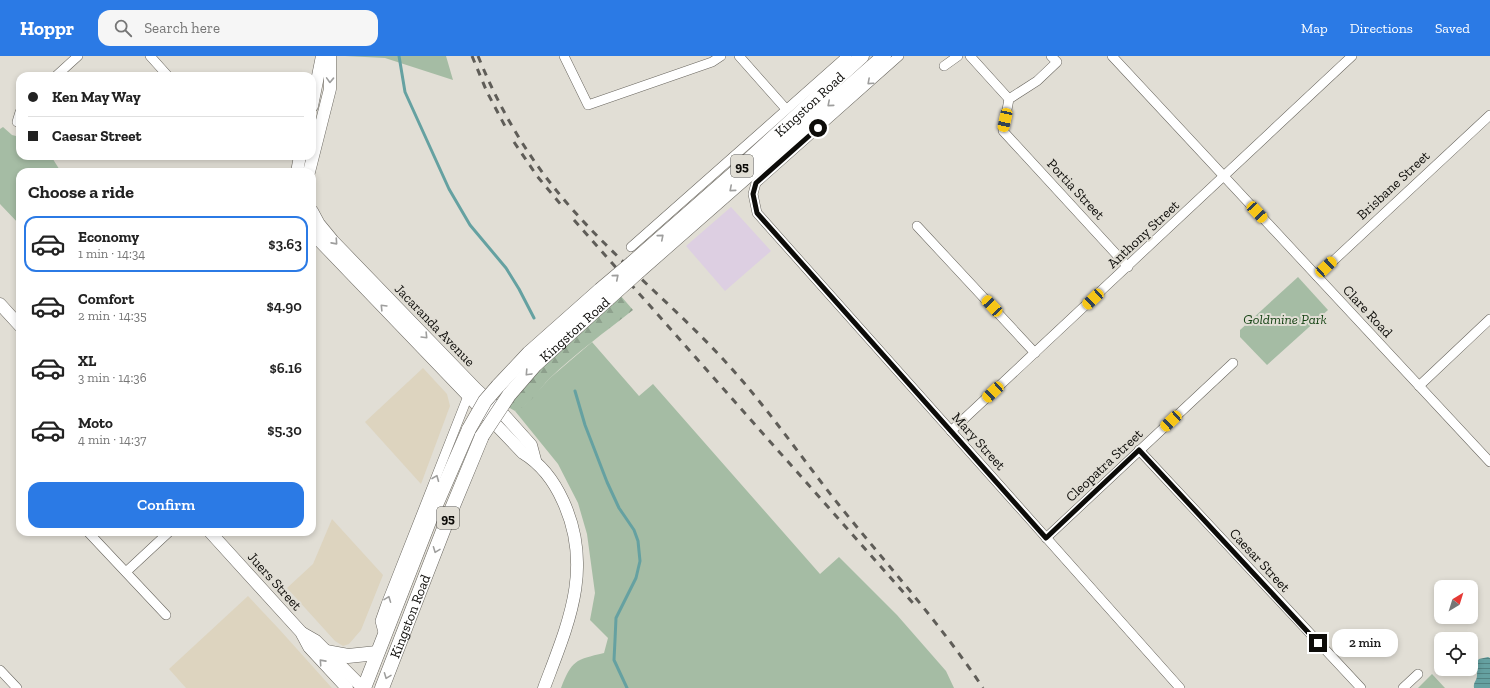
<!DOCTYPE html>
<html lang="en">
<head>
<meta charset="utf-8">
<style>
	:root { --surface:#fff; --page:#f6f6f6; --text:#222; --muted:#767676; --line:#e0e0e0; --accent:#2b7ae5 }
	body { margin:0; font-family:"Zilla Slab",serif; background:var(--page); color:var(--text); height:100vh; display:flex; flex-direction:column; font-size:15px; white-space:nowrap }
	* { box-sizing:border-box; margin:0 }
	p { font-size:13px; color:var(--muted) }
	.icon { flex:none; width:22px; height:22px; fill:none; stroke:currentColor; stroke-width:2; stroke-linecap:round; stroke-linejoin:round }
	.map { position:relative; flex:1; overflow:hidden }
	.details { position:absolute; left:16px; top:112px; width:300px; height:368px; display:flex; flex-direction:column; background:var(--surface); border-radius:12px; box-shadow:0 2px 6px #0003 }
	.details>* { flex:none }
	.hud { position:absolute; left:16px; top:16px; width:300px; height:88px; border-radius:12px; box-shadow:0 2px 6px #0003; display:grid; align-content:center; height:88px; padding:0 12px; background:var(--surface) }
	.needle { width:26px; rotate:38deg }
	.controls { position:absolute; left:1434px; top:524px; display:grid; gap:8px }
	.controls a { display:grid; place-items:center; width:44px; height:44px; border-radius:8px; background:var(--surface); box-shadow:0 2px 6px #0003; font-size:20px }
	.end { position:absolute; width:18px; height:18px; margin:-9px; border:5px solid #0d0c09; background:#fff; box-shadow:0 0 0 2px #fff }
	.from { border-radius:50% }
	.bubble { position:absolute; height:28px; border-radius:12px; background:var(--surface); box-shadow:0 2px 6px #0003; font-size:13px; font-weight:600; line-height:28px; text-align:center }
	.car { position:absolute; width:12px; height:24px; margin:-12px -6px; border-radius:5px; box-shadow:0 0 3px 1px #0007; background:linear-gradient(#f5c518 24%,#345 0 40%,#f5c518 0 76%,#345 0 86%,#f5c518 0) }
	.hud b { display:flex; align-items:center; gap:14px; height:38px; font-size:15px }
	.hud b+b { border-top:1px solid var(--line) }
	.hud i { width:10px; height:10px; background:var(--text) }
	ul { padding:0; list-style:none }
	li { display:flex; align-items:center; gap:12px; height:56px; margin:0 8px 6px; padding:0 4px; border:2px solid transparent; border-radius:12px }
	li div { flex:1 }
	li b { display:block; font-size:15px }
	li em { font-style:normal; font-weight:600 }
	li.selected { border-color:var(--accent) }
	li>.icon { width:36px; height:36px; stroke-width:1.5 }
	h2 { padding:0 12px; font-size:18px; line-height:48px }
	.button { display:flex; gap:8px; margin-top:auto; padding:8px 12px }
	.button a { flex:1; height:46px; border-radius:12px; background:var(--accent); color:#fff; font-size:16px; font-weight:600; line-height:46px; text-align:center }
	header { display:flex; align-items:center; gap:24px; box-sizing:border-box; height:56px; padding:0 20px; background:var(--accent); color:#fff }
	header strong { font-size:19px }
	nav { display:flex; gap:22px; margin-inline-start:auto; font-size:14px }
	.search { width:280px; height:36px; background:var(--page); display:flex; align-items:center; gap:10px; box-sizing:border-box; padding:0 14px; border-radius:12px; color:var(--muted); font-size:15px }
	.map>svg:first-child { display:block }
	.commercial { fill:#ddd4bf }
	.education { fill:#ddcfe2 }
	.green { fill:#a5bca4 }
	.forest { fill:url(#forest-firs) }
	.water { fill:url(#water-rules) }
	.lines { fill:none; stroke-linecap:round; stroke-linejoin:round }
	.stream { stroke:#65a1a1; stroke-width:3 }
	.street-casing { stroke:#68655e; stroke-width:10 }
	.secondary-casing { stroke:#68655e; stroke-width:13 }
	.primary-casing { stroke:#68655e; stroke-width:15 }
	.street { stroke:#fff; stroke-width:9 }
	.secondary { stroke:#fff; stroke-width:12 }
	.primary { stroke:#fff; stroke-width:14 }
	.rail { stroke:#5f5d58; stroke-width:3; stroke-dasharray:7 7; stroke-linecap:butt }
	.primary-bridge-casing { stroke:#68655e; stroke-width:15; stroke-linecap:butt }
	.primary-bridge { stroke:#fff; stroke-width:14 }
	.oneway { stroke:#9e9e9d }
	.route { stroke:#0d0c09; stroke-width:5 }
	.labels { text-anchor:middle; stroke-width:4; stroke-linejoin:round; paint-order:stroke }
	.shield { fill:#e1ded5; stroke:#4d4b46; stroke-width:1 }
	.shield-label { font-size:13px; font-weight:bold; fill:#0d0c09 }
	.street-label { font-size:14px; fill:#0d0c09; stroke:#e1ded5 }
	.park-label { font-size:14px; font-style:italic; fill:#103f0f; stroke:#e1ded5 }
</style>
</head>
<body>
<header>
<strong>Hoppr</strong>
<div class="search"><svg class="icon" aria-label="search" viewBox="0 0 24 24"><circle cx="10" cy="10" r="6"/><path d="M15 15l6 6"/></svg>Search here</div>
<nav><a>Map</a><a>Directions</a><a>Saved</a></nav>
</header>
<div class="map">
<svg width="1490" height="632" viewBox="0 0 1490 632">
	<defs>
		<pattern id="forest-firs" width="22" height="20" patternUnits="userSpaceOnUse"><rect width="22" height="20" fill="#a5bca4"/><path d="M5 1l3.5 6h-7zM16 11l3.5 6h-7z" fill="#8da08c"/></pattern>
		<pattern id="water-rules" width="6" height="5" patternUnits="userSpaceOnUse"><rect width="6" height="5" fill="#65a1a1"/><path d="M0 2.5h6" fill="none" stroke="#528281"/></pattern>
	</defs>
	<rect width="100%" height="100%" fill="#e1ded5"/>
	<g class="commercial">
		<path d="M 423,312 L 447,338 L 450,350 L 421,428 L 365,366 Z"/>
		<path d="M 332,463 L 383,519 L 361,574 L 349,588 L 343,590 L 335,585 L 287,532 L 313,508 Z"/>
		<path d="M 248,540 L 279,573 L 332,632 L 186,632 L 169,613 Z"/>
	</g>
	<path class="education" d="M 731,151 L 771,195 L 725,235 L 686,190 Z"/>
	<g class="green">
		<path d="M 345,0 L 446,0 L 453,24 L 385,2 Z"/>
		<path d="M 3,71 L 12,79 L 20,81 L 20,100 L 51,100 L 61,116 L 20,116 L 20,169 L 0,148 L 0,73 Z"/>
		<path d="M 1298,221 L 1328,254 L 1267,309 L 1240,281 L 1240,274 Z"/>
		<path d="M 592,286 L 639,340 L 653,328 L 820,518 L 839,501 L 897,559 L 946,615 L 954,632 L 561,632 C 572,604 575,604 604,597 L 608,582 L 590,564 L 595,537 L 587,478 L 578,447 L 558,408 L 515,355 L 526,348 L 550,322 Z"/>
		<path d="M 1432,618 L 1445,632 L 1418,632 Z"/>
	</g>
	<path class="forest" d="M 620,239 L 633,254 C 605,276 576,297 550,322 C 539,333 530,350 515,355 L 508,351 L 538,315 Z"/>
	<path class="water" d="M 1488,601 L 1490,602 L 1490,632 L 1474,632 C 1473,626 1477,625 1477,619 C 1478,612 1474,609 1479,603 Z"/>
	<g class="lines">
		<g class="stream">
			<path d="M 399,0 L 405,36 L 449,133 L 470,169 L 506,212 L 519,233 L 534,262"/>
			<path d="M 575,335 L 585,369 L 607,426 L 619,452 L 634,474 L 638,485 L 640,505 L 636,522 L 616,562 L 615,584 L 614,604 L 627,632"/>
		</g>
		<defs>
			<g id="street">
				<path d="M 150,0 L 168,20"/>
				<path d="M 564,0 L 588,49 L 712,6 L 721,0"/>
				<path d="M 739,0 L 786,53"/>
				<path d="M 899,0 L 756,127 L 753,138 L 757,157 L 1180,632"/>
				<path d="M 970,0 L 1009,43"/>
				<path d="M 1051,0 L 1057,6 L 1037,25 L 1009,43 L 1003,75 L 1128,211"/>
				<path d="M 1112,0 L 1490,406"/>
				<path d="M 944,10 L 958,0"/>
				<path d="M 56,20 L 78,0"/>
				<path d="M 17,66 L 20,56"/>
				<path d="M 917,170 L 1035,297"/>
				<path d="M 631,191 L 847,0"/>
				<path d="M 1317,220 L 1490,59"/>
				<path d="M 1419,330 L 1490,263"/>
				<path d="M 951,375 L 1352,0"/>
				<path d="M 1139,394 L 1361,632"/>
				<path d="M 88,476 L 166,559"/>
				<path d="M 1046,482 L 1233,307"/>
				<path d="M 126,516 L 169,476"/>
				<path d="M 384,580 L 380,565 L 386,548 L 468,340"/>
				<path d="M 0,614 L 17,632"/>
				<path d="M 1403,632 L 1418,618"/>
			</g>
			<g id="secondary">
				<path d="M 312,50 L 322,0"/>
				<path d="M 297,116 L 300,100"/>
				<path d="M 309,116 L 330,33 L 330,0"/>
				<path d="M 312,155 L 319,168 L 333,185 L 476,333 L 505,360 L 531,389 L 535,404"/>
				<path d="M 312,177 L 523,397 C 541,408 554,425 563,445 C 594,512 568,568 544,632"/>
				<path d="M 0,248 L 20,270"/>
				<path d="M 210,476 L 301,576 L 309,591 L 347,632"/>
				<path d="M 302,577 L 316,585 L 363,632"/>
			</g>
			<g id="primary">
				<path id="s1" d="M 632,207 L 732,119 L 862,0"/>
				<path d="M 639,215 L 884,0"/>
				<path d="M 498,330 L 529,297 L 600,234"/>
				<path id="s2" d="M 509,339 L 535,309 L 608,243"/>
				<path d="M 326,596 L 348,600 L 377,597"/>
				<path d="M 364,632 L 432,458 L 469,373"/>
				<path id="s3" d="M 382,632 L 448,462 L 482,380"/>
			</g>
		</defs>
		<use href="#street" class="street-casing"/>
		<use href="#secondary" class="secondary-casing"/>
		<use href="#primary" class="primary-casing"/>
		<use href="#street" class="street"/>
		<use href="#secondary" class="secondary"/>
		<use href="#primary" class="primary"/>
		<g class="rail">
			<path d="M 472,0 L 487,36 L 506,72"/>
			<path d="M 478,0 C 500,54 528,102 566,146 C 614,202 672,248 722,302 C 765,348 800,400 839,449 C 888,510 940,567 983,632"/>
			<path d="M 514,86 L 537,120 L 562,150"/>
			<path d="M 574,164 L 913,547"/>
		</g>
		<defs>
			<g id="primary-bridge">
				<path d="M 600,234 L 632,207"/>
				<path d="M 608,243 L 639,215"/>
				<path d="M 469,373 L 485,345 L 498,330"/>
				<path d="M 482,380 L 509,339"/>
			</g>
		</defs>
		<use href="#primary-bridge" class="primary-bridge-casing"/>
		<use href="#primary-bridge" class="primary-bridge"/>
	</g>
	<defs><path id="oneway-chevron" d="M-2-3.5L2.5 0L-2 3.5" fill="none" stroke-width="1.6" stroke-linecap="round" stroke-linejoin="round"/></defs>
	<g class="oneway">
		<use href="#oneway-chevron" transform="translate(330 24) rotate(92)"/>
		<use href="#oneway-chevron" transform="translate(870 26) rotate(138)"/>
		<use href="#oneway-chevron" transform="translate(830 48) rotate(139)"/>
		<use href="#oneway-chevron" transform="translate(732 133) rotate(139)"/>
		<use href="#oneway-chevron" transform="translate(661 181) rotate(-41)"/>
		<use href="#oneway-chevron" transform="translate(335 186) rotate(48)"/>
		<use href="#oneway-chevron" transform="translate(616 221) rotate(-40)"/>
		<use href="#oneway-chevron" transform="translate(383 251) rotate(-134)"/>
		<use href="#oneway-chevron" transform="translate(425 280) rotate(46)"/>
		<use href="#oneway-chevron" transform="translate(528 317) rotate(133)"/>
		<use href="#oneway-chevron" transform="translate(436 422) rotate(-68)"/>
		<use href="#oneway-chevron" transform="translate(436 494) rotate(111)"/>
		<use href="#oneway-chevron" transform="translate(388 543) rotate(-69)"/>
		<use href="#oneway-chevron" transform="translate(322 606) rotate(-132)"/>
		<use href="#oneway-chevron" transform="translate(387 620) rotate(111)"/>
	</g>
	<g class="lines">
		<path class="route" d="M 818,72 L 756,127 L 753,138 L 757,157 L 1046,482 L 1139,394 L 1318,587"/>
	</g>
	<g class="labels">
		<g class="shield">
			<rect x="731" y="99" width="22" height="22" rx="3"/>
			<rect x="437" y="451" width="22" height="22" rx="3"/>
		</g>
		<g class="shield-label">
			<text x="742" y="115">95</text>
			<text x="448" y="467">95</text>
		</g>
		<g class="street-label">
			<text dy="5" stroke="none"><textPath href="#s1" startOffset="238">Kingston Road</textPath></text>
			<text transform="translate(1393 129) rotate(-43)" y="5">Brisbane Street</text>
			<text transform="translate(1076 133) rotate(47)" y="5">Portia Street</text>
			<text transform="translate(1143 178) rotate(-43)" y="5">Anthony Street</text>
			<text transform="translate(1368 255) rotate(47)" y="5">Clare Road</text>
			<text transform="translate(435 269) rotate(46)" y="5">Jacaranda Avenue</text>
			<text dy="5" stroke="none"><textPath href="#s2" startOffset="93">Kingston Road</textPath></text>
			<text transform="translate(979 385) rotate(48)" y="5">Mary Street</text>
			<text transform="translate(1104 409) rotate(-43)" y="5">Cleopatra Street</text>
			<text transform="translate(1260 504) rotate(47)" y="5">Caesar Street</text>
			<text transform="translate(275 525) rotate(48)" y="5">Juers Street</text>
			<text dy="5" stroke="none"><textPath href="#s3" startOffset="77">Kingston Road</textPath></text>
		</g>
		<g class="park-label">
			<text x="1285" y="268">Goldmine Park</text>
		</g>
	</g>
</svg>
<div class="controls">
<a><svg class="needle" viewBox="-14 -14 28 28"><path d="M0-13l5 13h-10z" fill="#e53935"/><path d="M0 13l5-13h-10z" fill="#767676"/></svg></a>
<a><svg class="icon" aria-label="locate" viewBox="0 0 24 24"><circle cx="12" cy="12" r="6"/><path d="M12 2v4M12 18v4M2 12h4M18 12h4"/></svg></a>
</div>
<i class="end from" style="left:818px;top:72px"></i>
<i class="end" style="left:1318px;top:587px"></i>
<div class="bubble" style="left:1332px;top:573px;width:66px">2 min</div>
<i class="car" style="left:1005px;top:64px;rotate:192deg"></i>
<i class="car" style="left:1257px;top:156px;rotate:137deg"></i>
<i class="car" style="left:1326px;top:211px;rotate:47deg"></i>
<i class="car" style="left:1093px;top:243px;rotate:227deg"></i>
<i class="car" style="left:992px;top:250px;rotate:317deg"></i>
<i class="car" style="left:993px;top:336px;rotate:227deg"></i>
<i class="car" style="left:1171px;top:365px;rotate:227deg"></i>
<div class="hud">
<b><i class="from"></i>Ken May Way</b>
<b><i></i>Caesar Street</b>
</div>
<section class="details">
<h2>Choose a ride</h2>
<ul>
<li class="selected"><svg class="icon" aria-label="car" viewBox="0 0 24 24"><path d="M5 17H2v-5l4-1 3-4h7l3 4 3 1v5h-3M9 17h6M6 11h13"/><circle cx="7" cy="17" r="2"/><circle cx="17" cy="17" r="2"/></svg><div><b>Economy</b><p>1 min · 14:34</p></div><em>$3.63</em></li>
<li><svg class="icon" aria-label="car" viewBox="0 0 24 24"><path d="M5 17H2v-5l4-1 3-4h7l3 4 3 1v5h-3M9 17h6M6 11h13"/><circle cx="7" cy="17" r="2"/><circle cx="17" cy="17" r="2"/></svg><div><b>Comfort</b><p>2 min · 14:35</p></div><em>$4.90</em></li>
<li><svg class="icon" aria-label="car" viewBox="0 0 24 24"><path d="M5 17H2v-5l4-1 3-4h7l3 4 3 1v5h-3M9 17h6M6 11h13"/><circle cx="7" cy="17" r="2"/><circle cx="17" cy="17" r="2"/></svg><div><b>XL</b><p>3 min · 14:36</p></div><em>$6.16</em></li>
<li><svg class="icon" aria-label="car" viewBox="0 0 24 24"><path d="M5 17H2v-5l4-1 3-4h7l3 4 3 1v5h-3M9 17h6M6 11h13"/><circle cx="7" cy="17" r="2"/><circle cx="17" cy="17" r="2"/></svg><div><b>Moto</b><p>4 min · 14:37</p></div><em>$5.30</em></li>
</ul>
<div class="button"><a>Confirm</a></div>
</section>
</div>
</body>
</html>
